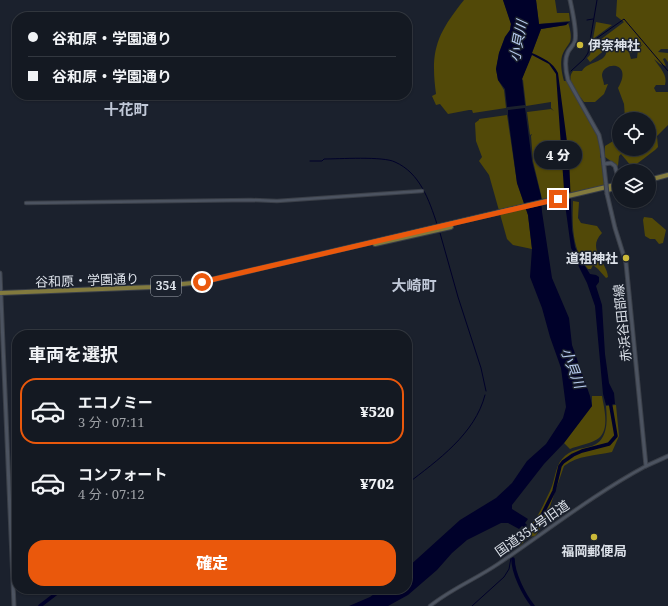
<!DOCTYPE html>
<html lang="ja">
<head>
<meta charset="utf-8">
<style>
	:root { --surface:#141922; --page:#21262f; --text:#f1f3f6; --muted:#9da0a5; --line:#333840; --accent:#ea580c }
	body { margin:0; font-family:"Noto Serif","Noto Sans JP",serif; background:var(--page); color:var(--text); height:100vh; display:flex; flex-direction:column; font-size:15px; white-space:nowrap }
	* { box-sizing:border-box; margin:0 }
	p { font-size:13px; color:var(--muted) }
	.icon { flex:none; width:22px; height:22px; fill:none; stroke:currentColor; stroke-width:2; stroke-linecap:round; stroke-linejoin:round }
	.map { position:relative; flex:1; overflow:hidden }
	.details { position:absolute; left:12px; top:330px; width:400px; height:264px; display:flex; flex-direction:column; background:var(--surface); border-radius:16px; box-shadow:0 1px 3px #0004,0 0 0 1px var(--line) }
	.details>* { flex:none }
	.top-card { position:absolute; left:12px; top:12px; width:400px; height:88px; border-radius:16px; box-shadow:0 1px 3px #0004,0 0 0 1px var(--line); display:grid; align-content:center; height:88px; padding:0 16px; background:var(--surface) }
	.fabs { position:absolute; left:612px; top:112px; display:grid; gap:8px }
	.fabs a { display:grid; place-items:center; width:44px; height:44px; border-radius:50%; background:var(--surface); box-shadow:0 1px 3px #0004,0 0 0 1px var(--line); font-size:20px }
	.end { position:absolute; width:18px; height:18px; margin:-9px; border:5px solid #ea580c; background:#fff; box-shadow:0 0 0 2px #fff }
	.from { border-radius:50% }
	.bubble { position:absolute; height:28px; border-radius:14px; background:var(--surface); box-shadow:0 1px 3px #0004,0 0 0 1px var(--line); font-size:13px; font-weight:800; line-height:28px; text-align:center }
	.top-card b { display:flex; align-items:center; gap:14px; height:38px; font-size:15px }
	.top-card b+b { border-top:1px solid var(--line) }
	.top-card i { width:10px; height:10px; background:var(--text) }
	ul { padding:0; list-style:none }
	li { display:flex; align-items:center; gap:12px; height:66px; margin:0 8px 6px; padding:0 8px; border:2px solid transparent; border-radius:16px }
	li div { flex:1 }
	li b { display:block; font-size:15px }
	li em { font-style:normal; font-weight:800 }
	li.active { border-color:var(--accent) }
	li>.icon { width:36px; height:36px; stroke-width:1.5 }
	h2 { padding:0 16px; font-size:18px; line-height:48px }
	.primary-button { display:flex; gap:8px; margin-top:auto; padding:8px 16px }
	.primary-button a { flex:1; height:46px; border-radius:16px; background:var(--accent); color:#fff; font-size:16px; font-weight:800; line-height:46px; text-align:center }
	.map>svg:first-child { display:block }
	.green { fill:#524908; fill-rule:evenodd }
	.water { fill:#00012a }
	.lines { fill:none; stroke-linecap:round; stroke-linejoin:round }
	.stream { stroke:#00012a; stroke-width:1 }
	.river { stroke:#00012a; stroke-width:3.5 }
	.tertiary-casing { stroke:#3a3f48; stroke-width:4.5 }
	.secondary-casing { stroke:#3a3f48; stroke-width:5 }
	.trunk-casing { stroke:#3a3f48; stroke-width:6 }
	.tertiary { stroke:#4c5360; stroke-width:2.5 }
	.secondary { stroke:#4c5360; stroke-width:3 }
	.trunk { stroke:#827a3e; stroke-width:4 }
	.secondary-bridge-casing { stroke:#3a3f48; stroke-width:5; stroke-linecap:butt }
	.secondary-bridge { stroke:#4c5360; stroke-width:3 }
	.route { stroke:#ea580c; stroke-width:5 }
	.poi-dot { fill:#cbb939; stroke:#1b212d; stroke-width:1.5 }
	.labels { text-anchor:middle; stroke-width:3; stroke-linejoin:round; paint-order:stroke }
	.shield { fill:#1b212d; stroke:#a3a8b1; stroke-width:1 }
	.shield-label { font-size:12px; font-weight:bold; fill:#dde2ea }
	.poi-label { font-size:13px; font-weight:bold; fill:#dde2ea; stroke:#1b212d; text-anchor:start }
	.street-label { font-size:13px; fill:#dde2ea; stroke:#1b212d }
	.water-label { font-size:14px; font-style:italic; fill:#b8ccf1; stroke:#1b212d }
	.quarter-label { font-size:15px; font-weight:bold; fill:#c0c8d7; stroke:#1b212d }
</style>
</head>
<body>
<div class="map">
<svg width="668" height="606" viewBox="0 0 668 606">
	<rect width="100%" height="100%" fill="#1b212d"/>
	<g class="green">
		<path d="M 464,0 L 503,0 L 511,24 L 510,30 L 505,37 L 499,53 L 496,69 L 498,80 L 504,90 L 506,108 L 473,113 L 472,110 L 469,110 L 448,114 L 440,104 L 436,105 L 432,96 L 436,94 C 430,50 437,34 464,0 Z"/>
		<path d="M 536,0 L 555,0 L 557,13 L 569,13 L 570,21 L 539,24 Z"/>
		<path d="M 617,0 L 668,0 L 668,49 L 661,49 L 658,52 L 668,53 L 668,62 L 665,58 L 663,59 L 666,66 L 660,64 L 654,59 C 660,68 668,75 665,85 L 656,85 L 654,88 L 656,92 L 668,92 L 668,125 L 657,136 L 658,147 L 655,150 L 634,166 L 632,167 L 621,154 L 619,156 L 618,166 L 605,157 L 605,146 L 615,140 L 619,140 L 619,149 L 649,149 L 649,119 L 625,118 L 624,104 L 618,88 C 634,61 603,61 602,75 C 602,78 604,82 604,85 L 608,84 L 604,94 L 595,102 L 584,102 C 578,93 565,81 573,71 L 582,71 C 587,62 602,63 606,54 C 607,51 607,47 608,44 L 611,43 L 596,43 L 624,22 L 616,16 ZM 643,44 L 638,50 L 637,58 L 631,59 L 629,52 L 619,45 L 628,49 L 631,53 Z"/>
		<path d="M 596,22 L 612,25 L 593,39 Z"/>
		<path d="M 568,23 C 570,28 572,37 570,42 C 567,47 564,50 562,56 C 560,64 562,74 564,81 L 568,81 L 596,132 L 600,141 L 600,157 L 602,160 L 605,185 L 542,199 L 533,161 L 531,136 L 532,134 L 530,135 L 527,112 L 551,109 L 554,111 L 551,108 L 551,102 L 526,106 L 523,80 L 522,79 L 541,29 L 566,25 Z"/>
		<path d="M 594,45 L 606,45 L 606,49 L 590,62 L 587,58 L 590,55 L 592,46 Z"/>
		<path d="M 507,115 L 517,183 L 528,215 L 532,249 L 513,245 L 507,239 L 489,175 L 479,161 L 482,157 L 476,141 L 475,123 L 479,120 L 479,119 Z"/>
		<path d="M 573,201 L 579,202 L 578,218 L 581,223 L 597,226 L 602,233 C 586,249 607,262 608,277 L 606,278 L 598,269 L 593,265 L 591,269 L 588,269 C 572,250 572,225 573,201 Z"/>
		<path d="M 644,217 L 652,218 L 666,230 L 663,243 L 659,244 L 655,239 L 650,239 L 645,236 L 643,220 Z"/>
		<path d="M 592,396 L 602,396 C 604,408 610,429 599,438 C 593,443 577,446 570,449 L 564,443 L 592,406 Z"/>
		<path d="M 616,405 L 619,436 L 612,452 C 595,456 578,455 564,466 L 546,518 L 538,532 L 535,536 L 528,537 L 520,546 L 516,545 C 520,537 528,531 533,523 C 540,513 545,501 550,491 C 555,481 555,467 562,459 C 570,449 581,449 592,446 C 609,440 607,419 606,406 Z"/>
	</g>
	<g class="water">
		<path d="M 503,0 L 536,0 L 539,24 L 569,22 L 566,25 L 541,29 L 532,53 C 543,58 553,62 558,73 L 569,157 L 572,230 L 575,247 L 583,263 L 590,274 L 596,275 L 599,277 L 599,282 L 596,286 L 602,305 L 605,354 L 609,383 L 614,393 L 615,404 L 606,405 L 603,394 L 595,306 L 587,283 L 577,263 L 574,254 L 571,248 L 565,204 L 556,74 L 549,64 L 532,55 L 522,79 L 525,105 L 507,107 L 505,89 L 498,80 L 496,69 L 499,53 L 505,37 L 510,30 L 511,24 Z"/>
		<path d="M 525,108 L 532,161 L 541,196 L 542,212 L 552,278 L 569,318 L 572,345 L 590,396 L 592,406 L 564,443 L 544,464 L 512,505 L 512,509 L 528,519 L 525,523 L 527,525 L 525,528 L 522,526 L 519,529 L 508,523 L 501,523 L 467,540 L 452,553 L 437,570 L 408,595 L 388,606 L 349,606 L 370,597 L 381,589 L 407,589 L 407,568 L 460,520 L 496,498 L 512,483 L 527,461 L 546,444 L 563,418 L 566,407 L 561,368 L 550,337 L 542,308 L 530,277 L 532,249 L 528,215 L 517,183 L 508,115 L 508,110 Z"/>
	</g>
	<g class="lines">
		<g class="stream">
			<path d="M 587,20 L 593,19"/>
			<path d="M 590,43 L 624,19 L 668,71"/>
			<path d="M 571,71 L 584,59 L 588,53 L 597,0"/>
			<path d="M 310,161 L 322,161 L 324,159 C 339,159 383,156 395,162 C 420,173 429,200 437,224"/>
			<path d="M 440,233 L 458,297 L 481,368 L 486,391"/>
			<path d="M 407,484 C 438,460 475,434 485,395"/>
			<path d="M 472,606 L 504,577 L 509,569 L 511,558"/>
		</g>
		<g class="river">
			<path d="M 517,545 L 532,529 L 542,515 L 554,491 L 560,466 L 563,462 L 573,455 L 582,451 L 609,444 L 616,436 L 610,401"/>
			<path d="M 513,559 C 513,573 524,595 533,606"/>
			<path d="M 40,606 L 62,589"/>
		</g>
		<defs>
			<g id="tertiary">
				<path d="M 26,203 L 251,200 L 277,201 L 422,191"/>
				<path d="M 430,606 C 451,589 476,579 498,564 C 547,531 594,494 646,466"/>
			</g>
			<g id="secondary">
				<path d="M 570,0 C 572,9 577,33 575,41 C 574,45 570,48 568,52 C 564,60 566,72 568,80 L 599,135 L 602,149 L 606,184"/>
				<path d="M 604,164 L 611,163 L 615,166 L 619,181"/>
				<path d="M 607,194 L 615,228 L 626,263 L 646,466 L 668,456"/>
				<path d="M 0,273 L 14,606"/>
			</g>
			<g id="trunk">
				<path d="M 649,180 L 668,175"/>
				<path d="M 607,190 L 619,187"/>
				<path d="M 375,244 L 451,227"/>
				<path d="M 0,293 L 153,287 L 202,282 L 619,184"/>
			</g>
		</defs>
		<use href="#tertiary" class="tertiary-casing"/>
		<use href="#secondary" class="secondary-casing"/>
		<use href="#trunk" class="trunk-casing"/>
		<use href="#tertiary" class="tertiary"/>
		<use href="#secondary" class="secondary"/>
		<use href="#trunk" class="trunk"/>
		<defs>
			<path id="secondary-bridge" d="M 606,184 L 607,194"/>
		</defs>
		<use href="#secondary-bridge" class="secondary-bridge-casing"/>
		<use href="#secondary-bridge" class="secondary-bridge"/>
	</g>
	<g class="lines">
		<path class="route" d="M 202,282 L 558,199"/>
	</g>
	<g class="poi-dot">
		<circle cx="580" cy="45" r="4"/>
		<circle cx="626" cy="258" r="4"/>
		<circle cx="594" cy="537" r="4"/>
	</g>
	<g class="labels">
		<rect class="shield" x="151" y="276" width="30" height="20" rx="3"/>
		<g class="shield-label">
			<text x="166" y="290">354</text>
		</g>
		<g class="poi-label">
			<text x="588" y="50">伊奈神社</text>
			<text x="618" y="263" text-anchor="end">道祖神社</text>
			<text x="594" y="556" text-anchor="middle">福岡郵便局</text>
		</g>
		<g class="street-label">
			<text transform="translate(87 280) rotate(-2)" y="5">谷和原・学園通り</text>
			<text transform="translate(622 323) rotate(-96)" y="5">赤浜谷田部線</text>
			<text transform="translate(532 528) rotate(-35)" y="5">国道354号旧道</text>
		</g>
		<g class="water-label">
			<text transform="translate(518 41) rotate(-79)" y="5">小貝川</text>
			<text transform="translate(573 368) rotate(69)" y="5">小貝川</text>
		</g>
		<g class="quarter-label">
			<text x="126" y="115">十花町</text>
			<text x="414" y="291">大崎町</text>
		</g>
	</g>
</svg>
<div class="fabs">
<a><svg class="icon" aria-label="locate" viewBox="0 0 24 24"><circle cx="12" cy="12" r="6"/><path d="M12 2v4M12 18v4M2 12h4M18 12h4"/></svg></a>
<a><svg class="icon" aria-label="layers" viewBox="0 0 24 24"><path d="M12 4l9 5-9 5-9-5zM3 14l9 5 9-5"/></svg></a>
</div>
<i class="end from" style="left:202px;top:282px"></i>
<i class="end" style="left:558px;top:199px"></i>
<div class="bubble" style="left:534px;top:141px;width:48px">4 分</div>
<div class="top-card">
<b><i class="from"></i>谷和原・学園通り</b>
<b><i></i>谷和原・学園通り</b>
</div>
<section class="details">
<h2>車両を選択</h2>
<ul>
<li class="active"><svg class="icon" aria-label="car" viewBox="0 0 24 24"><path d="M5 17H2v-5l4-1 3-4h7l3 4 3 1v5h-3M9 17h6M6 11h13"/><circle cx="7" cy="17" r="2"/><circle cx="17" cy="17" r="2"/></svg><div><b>エコノミー</b><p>3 分 · 07:11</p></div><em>¥520</em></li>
<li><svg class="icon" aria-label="car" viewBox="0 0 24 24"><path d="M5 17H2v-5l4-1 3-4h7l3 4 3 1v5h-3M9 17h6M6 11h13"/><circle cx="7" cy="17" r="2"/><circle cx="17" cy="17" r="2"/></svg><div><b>コンフォート</b><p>4 分 · 07:12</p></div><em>¥702</em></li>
</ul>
<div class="primary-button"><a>確定</a></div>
</section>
</div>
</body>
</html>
